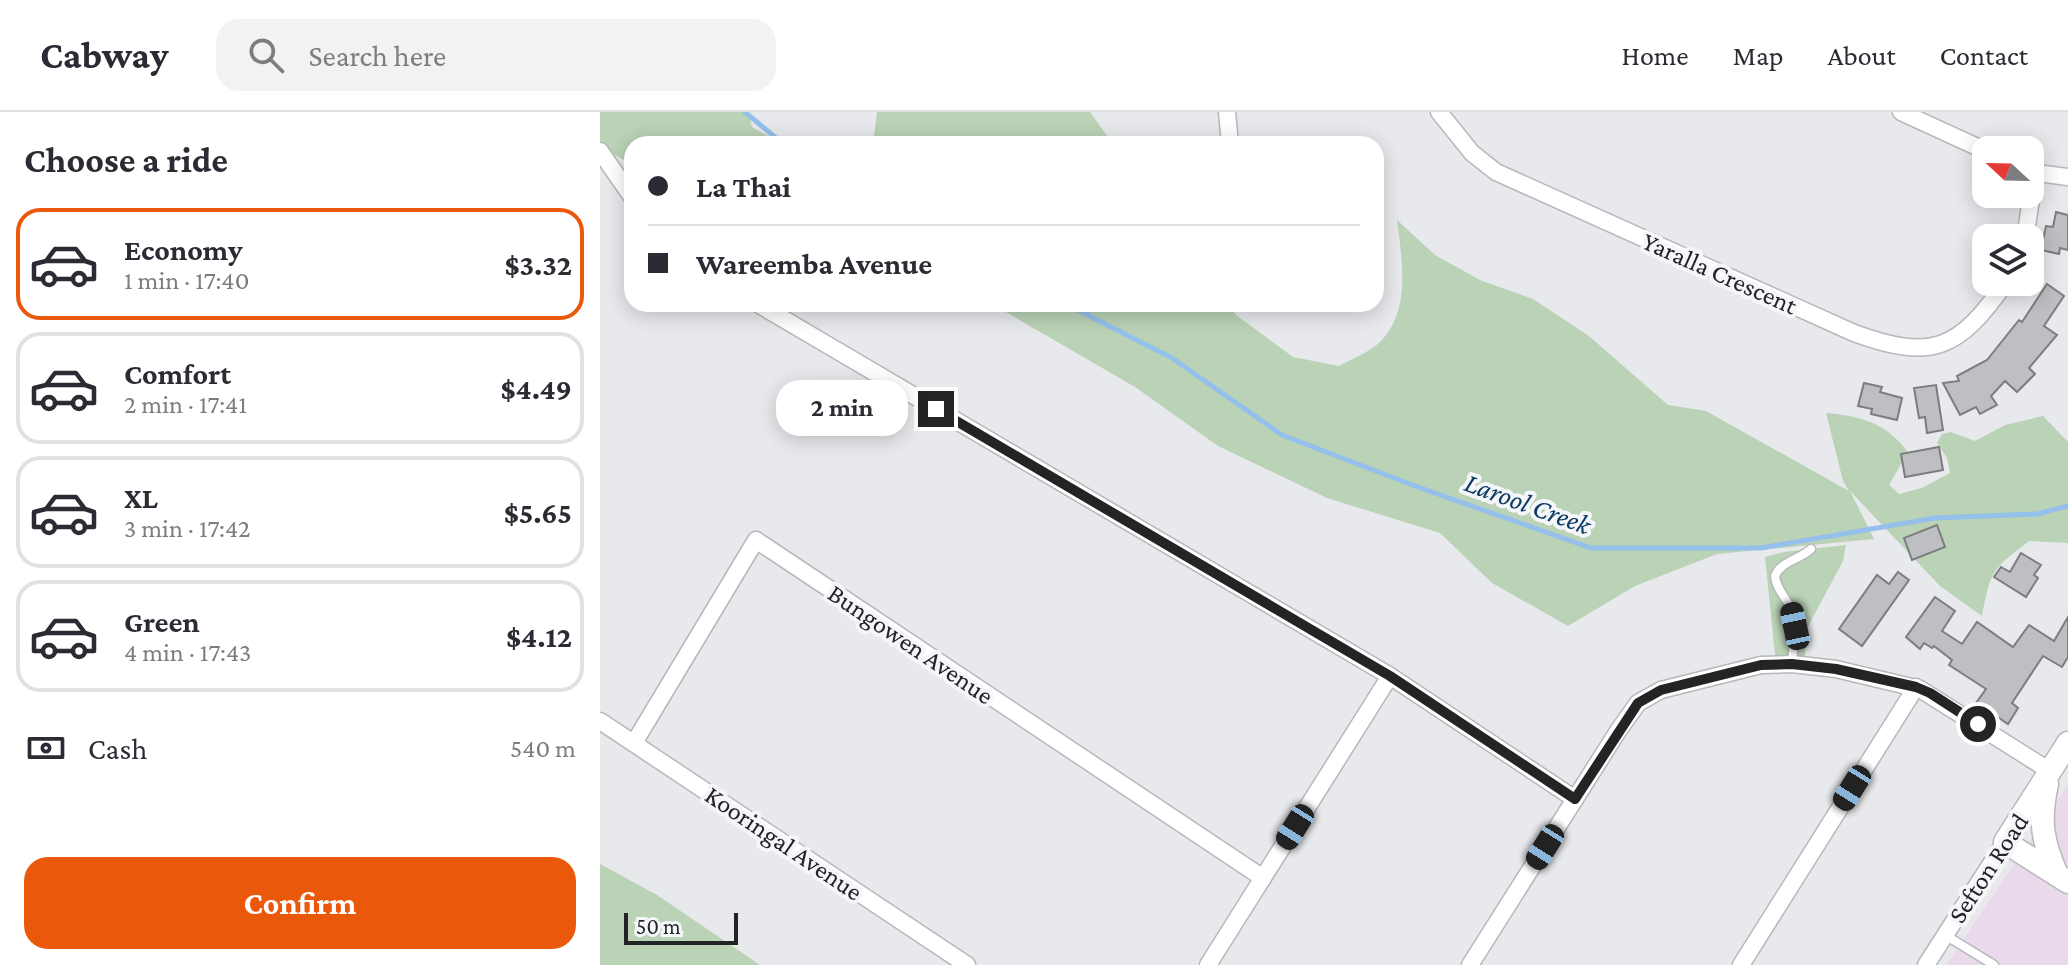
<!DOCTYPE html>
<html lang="en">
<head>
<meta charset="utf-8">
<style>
	:root { --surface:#fff; --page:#f2f2f3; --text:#2b2b33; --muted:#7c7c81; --line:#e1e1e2; --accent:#ea580c }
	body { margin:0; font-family:"Crimson Pro",serif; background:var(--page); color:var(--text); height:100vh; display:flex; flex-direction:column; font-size:30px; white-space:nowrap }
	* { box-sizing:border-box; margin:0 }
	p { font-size:26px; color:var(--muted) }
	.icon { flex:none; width:44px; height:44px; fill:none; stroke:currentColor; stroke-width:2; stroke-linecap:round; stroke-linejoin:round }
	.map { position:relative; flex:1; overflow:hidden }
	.details { display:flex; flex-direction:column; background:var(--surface); width:600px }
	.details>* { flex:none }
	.top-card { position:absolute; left:24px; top:24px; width:760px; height:176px; border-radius:24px; box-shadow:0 4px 20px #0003; display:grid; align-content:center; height:176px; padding:0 24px; background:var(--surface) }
	.needle { width:52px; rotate:292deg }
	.buttons { position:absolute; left:1372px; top:24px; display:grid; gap:16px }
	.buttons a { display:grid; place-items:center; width:72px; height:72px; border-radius:16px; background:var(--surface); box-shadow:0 4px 20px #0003; font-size:40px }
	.scale { position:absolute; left:24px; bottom:20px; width:114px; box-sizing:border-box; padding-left:8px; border:4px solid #232425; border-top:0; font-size:22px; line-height:28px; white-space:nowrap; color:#232425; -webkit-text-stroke:6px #f5f6f9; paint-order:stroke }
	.end { position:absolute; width:36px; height:36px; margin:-18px; border:10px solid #232425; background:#fff; box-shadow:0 0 0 4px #fff }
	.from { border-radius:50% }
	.bubble { position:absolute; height:56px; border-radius:24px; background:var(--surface); box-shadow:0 4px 20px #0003; font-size:26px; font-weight:700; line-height:56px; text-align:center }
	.car { position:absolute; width:24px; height:48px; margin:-24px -12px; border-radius:10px; box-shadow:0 0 6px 2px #0007; background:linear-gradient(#222 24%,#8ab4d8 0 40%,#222 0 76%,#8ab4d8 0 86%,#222 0) }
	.top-card b { display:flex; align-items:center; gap:28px; height:76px; font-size:30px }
	.top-card b+b { border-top:2px solid var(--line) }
	.top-card i { width:20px; height:20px; background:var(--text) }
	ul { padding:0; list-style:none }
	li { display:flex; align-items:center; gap:24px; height:112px; margin:0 16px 12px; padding:0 8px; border:4px solid var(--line); border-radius:24px }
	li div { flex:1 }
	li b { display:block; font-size:30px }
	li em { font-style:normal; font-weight:700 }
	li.active { border-color:var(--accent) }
	li>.icon { width:72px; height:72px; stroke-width:1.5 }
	h2 { padding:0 24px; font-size:36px; line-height:96px }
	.pay { display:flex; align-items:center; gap:20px; height:88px; padding:0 24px; font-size:30px }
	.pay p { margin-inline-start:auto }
	.action { display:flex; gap:16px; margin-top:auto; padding:16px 24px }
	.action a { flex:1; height:92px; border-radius:24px; background:var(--accent); color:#fff; font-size:32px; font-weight:700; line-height:92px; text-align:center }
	header { display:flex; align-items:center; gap:48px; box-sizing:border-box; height:112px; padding:0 40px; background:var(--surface); border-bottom:2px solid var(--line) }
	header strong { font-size:38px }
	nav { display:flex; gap:44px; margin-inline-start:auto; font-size:28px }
	.search { width:560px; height:72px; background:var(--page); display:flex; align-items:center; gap:20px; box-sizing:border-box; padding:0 28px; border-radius:24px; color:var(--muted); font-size:30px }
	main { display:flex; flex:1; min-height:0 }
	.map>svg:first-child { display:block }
	.industrial { fill:#ead9eb }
	.green { fill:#bad2b6 }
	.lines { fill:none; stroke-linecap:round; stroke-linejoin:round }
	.stream { stroke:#95c0eb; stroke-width:5 }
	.building { fill:#bebfc2; stroke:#7d7d80; stroke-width:2 }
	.lane-casing { stroke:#b7b8bb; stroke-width:11 }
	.street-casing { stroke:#b7b8bb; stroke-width:19 }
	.secondary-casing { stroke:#b7b8bb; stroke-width:25 }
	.lane { stroke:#fff; stroke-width:8 }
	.street { stroke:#fff; stroke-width:16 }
	.secondary { stroke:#fff; stroke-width:22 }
	.route { stroke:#232425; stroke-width:10 }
	.labels { text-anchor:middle; stroke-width:8; stroke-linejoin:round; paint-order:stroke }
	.street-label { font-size:26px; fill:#232425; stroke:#f5f6f9 }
	.water-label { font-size:28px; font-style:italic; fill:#0b3b63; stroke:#f5f6f9 }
</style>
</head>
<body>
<header>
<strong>Cabway</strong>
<div class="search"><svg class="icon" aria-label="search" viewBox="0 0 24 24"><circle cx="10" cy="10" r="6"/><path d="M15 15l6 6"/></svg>Search here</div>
<nav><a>Home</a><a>Map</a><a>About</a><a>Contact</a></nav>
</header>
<main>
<section class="details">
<h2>Choose a ride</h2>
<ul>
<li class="active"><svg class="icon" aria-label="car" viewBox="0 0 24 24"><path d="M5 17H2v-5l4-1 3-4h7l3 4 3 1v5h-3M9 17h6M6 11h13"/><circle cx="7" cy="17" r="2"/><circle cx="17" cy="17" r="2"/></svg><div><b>Economy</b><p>1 min · 17:40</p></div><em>$3.32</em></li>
<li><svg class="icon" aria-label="car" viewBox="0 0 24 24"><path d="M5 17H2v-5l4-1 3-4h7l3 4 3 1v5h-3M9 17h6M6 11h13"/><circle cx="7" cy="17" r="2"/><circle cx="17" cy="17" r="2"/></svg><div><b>Comfort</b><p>2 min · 17:41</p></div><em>$4.49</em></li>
<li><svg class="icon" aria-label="car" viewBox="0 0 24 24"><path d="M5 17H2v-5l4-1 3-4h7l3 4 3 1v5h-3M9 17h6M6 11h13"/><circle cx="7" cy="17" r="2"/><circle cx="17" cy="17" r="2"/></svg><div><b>XL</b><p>3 min · 17:42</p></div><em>$5.65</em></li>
<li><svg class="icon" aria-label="car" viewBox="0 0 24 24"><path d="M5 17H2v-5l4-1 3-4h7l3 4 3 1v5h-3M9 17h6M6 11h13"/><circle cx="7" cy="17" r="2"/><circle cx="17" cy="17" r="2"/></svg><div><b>Green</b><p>4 min · 17:43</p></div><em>$4.12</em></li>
</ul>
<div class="pay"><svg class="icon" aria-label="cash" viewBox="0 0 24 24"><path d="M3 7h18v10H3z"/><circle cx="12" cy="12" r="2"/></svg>Cash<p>540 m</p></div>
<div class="action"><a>Confirm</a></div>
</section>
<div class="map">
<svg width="1468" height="853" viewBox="0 0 1468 853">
	<rect width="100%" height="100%" fill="#e8e9ec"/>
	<path class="industrial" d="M 1468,672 L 1468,853 L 1346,853 Z"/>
	<g class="green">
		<path d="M 0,0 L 149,0 L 152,15 L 183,32 L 32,32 L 32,53 L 0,34 Z"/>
		<path d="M 277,0 L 490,0 L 513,32 L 273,32 Z"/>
		<path d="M 797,108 L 835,143 L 880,168 L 933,187 L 989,224 L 1068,293 L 1106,299 L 1249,379 L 1243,369 L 1226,301 C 1261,304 1286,311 1308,340 L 1289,373 L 1299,382 L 1322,376 L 1350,361 L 1347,346 L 1337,331 L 1342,322 L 1351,320 L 1375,329 L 1405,313 L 1443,304 L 1468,330 L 1468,431 L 1429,429 C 1392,458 1391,457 1382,504 L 1340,474 L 1250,379 L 1274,427 L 1117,442 L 1035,474 L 968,514 L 892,471 L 840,421 L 727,386 L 618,334 L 535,275 L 392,192 L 627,192 L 636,203 L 693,245 L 739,254 C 752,247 772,239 782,228 C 811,196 802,147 797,108 Z"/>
		<path d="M 1246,433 L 1243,449 L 1204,522 L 1206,554 L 1176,552 L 1165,445 L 1184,440 Z"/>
		<path d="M 0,752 L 57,783 L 160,853 L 0,853 Z"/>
	</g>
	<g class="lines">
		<g class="stream">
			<path d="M 145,0 L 183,32"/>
			<path d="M 466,192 L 572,246 L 682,323 L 815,374 L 991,436 L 1161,436 L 1335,406 L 1437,402 L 1468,394"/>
		</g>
	</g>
	<g class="building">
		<path d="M 1456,100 L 1468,103 L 1468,138 L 1460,136 L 1459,142 L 1441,138 L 1446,114 L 1453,115 Z"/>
		<path d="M 1447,172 L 1464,184 L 1444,214 L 1457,223 L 1429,256 L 1435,262 L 1417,280 L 1405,269 L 1391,284 L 1397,293 L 1380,302 L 1376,295 L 1360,303 L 1343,271 L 1359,269 L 1357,264 L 1387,248 L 1419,208 L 1422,210 Z"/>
		<path d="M 1264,271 L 1282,275 L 1280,280 L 1302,286 L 1297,308 L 1271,302 L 1272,297 L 1258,294 Z"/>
		<path d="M 1336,273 L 1343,318 L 1327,321 L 1325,305 L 1319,306 L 1314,276 Z"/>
		<path d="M 1339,335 L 1343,358 L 1305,365 L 1301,342 Z"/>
		<path d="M 1337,413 L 1345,435 L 1312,448 L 1304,426 Z"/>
		<path d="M 1421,441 L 1441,453 L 1434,463 L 1438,466 L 1426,485 L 1394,465 L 1401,455 L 1410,460 Z"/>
		<path d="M 1298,460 L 1309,468 L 1262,534 L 1239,517 L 1277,463 L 1289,472 Z"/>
		<path d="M 1335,485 L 1355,499 L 1342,519 L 1362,532 L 1377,510 L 1413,535 L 1429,513 L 1454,529 L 1468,505 L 1468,545 L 1462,555 L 1443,544 L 1412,591 L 1418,596 L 1408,612 L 1399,606 L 1395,611 L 1379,601 L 1383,595 L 1376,591 L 1386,577 L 1349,553 L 1352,548 L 1334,534 L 1332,536 L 1324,531 L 1320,537 L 1306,525 Z"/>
	</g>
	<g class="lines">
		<defs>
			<g id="lane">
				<path d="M 1192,552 C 1193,535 1197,516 1192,499 C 1188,487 1176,478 1175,464 C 1181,449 1199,448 1211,437"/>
				<path d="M 1345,823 L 1394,853"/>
			</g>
			<g id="street">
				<path d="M 627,0 L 630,32"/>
				<path d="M 839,0 L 872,41 L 896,60 L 1254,221 C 1333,250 1359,237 1406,170"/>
				<path d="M 1301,0 L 1386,39"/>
				<path d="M 0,39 L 32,85"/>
				<path d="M 1430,60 L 1468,65"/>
				<path d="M 1425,126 L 1435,62"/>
				<path d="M 158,192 L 790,564 L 975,687"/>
				<path d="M 0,609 L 367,853"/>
				<path d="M 34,631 L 156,428 L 663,766"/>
				<path d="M 608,853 L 790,564"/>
				<path d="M 870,853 L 1018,619 L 1038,591 L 1061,578 L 1161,553 L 1192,552 L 1236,557 L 1320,577 L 1450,659"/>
				<path d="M 1141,853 L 1316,575"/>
				<path d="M 1326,853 L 1405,730"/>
			</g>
			<g id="secondary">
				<path d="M 1468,631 L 1405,730 L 1468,770"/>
				<path d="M 1447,672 C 1439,709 1442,728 1457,763"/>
			</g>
		</defs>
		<use href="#lane" class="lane-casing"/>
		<use href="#street" class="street-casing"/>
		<use href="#secondary" class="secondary-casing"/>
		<use href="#lane" class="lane"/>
		<use href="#street" class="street"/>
		<use href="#secondary" class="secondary"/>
	</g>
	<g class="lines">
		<path class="route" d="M 336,297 L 790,564 L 975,687 L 1038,591 L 1061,578 L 1161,553 L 1192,552 L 1236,557 L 1316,575 L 1330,581 L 1378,612"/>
	</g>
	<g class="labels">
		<g class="street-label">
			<text transform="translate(1120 161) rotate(24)" y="9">Yaralla Crescent</text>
			<text transform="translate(311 532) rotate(34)" y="9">Bungowen Avenue</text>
			<text transform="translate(184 731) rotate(34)" y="9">Kooringal Avenue</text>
			<text transform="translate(1388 756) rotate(-57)" y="9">Sefton Road</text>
		</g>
		<g class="water-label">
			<text transform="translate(928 391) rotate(20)" y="10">Larool Creek</text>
		</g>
	</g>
</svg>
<div class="buttons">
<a><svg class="needle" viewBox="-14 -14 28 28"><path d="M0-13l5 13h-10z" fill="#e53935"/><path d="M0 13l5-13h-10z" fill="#7c7c81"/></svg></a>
<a><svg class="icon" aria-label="layers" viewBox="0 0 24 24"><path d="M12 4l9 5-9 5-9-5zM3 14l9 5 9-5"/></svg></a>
</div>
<div class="scale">50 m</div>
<i class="end from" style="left:1378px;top:612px"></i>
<i class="end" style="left:336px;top:297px"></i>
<div class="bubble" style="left:176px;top:268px;width:132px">2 min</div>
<i class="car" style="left:1195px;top:514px;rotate:348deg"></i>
<i class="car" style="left:1252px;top:676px;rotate:212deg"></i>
<i class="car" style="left:695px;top:715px;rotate:212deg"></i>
<i class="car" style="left:945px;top:735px;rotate:212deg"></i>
<div class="top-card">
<b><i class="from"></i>La Thai</b>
<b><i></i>Wareemba Avenue</b>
</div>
</div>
</main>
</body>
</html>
